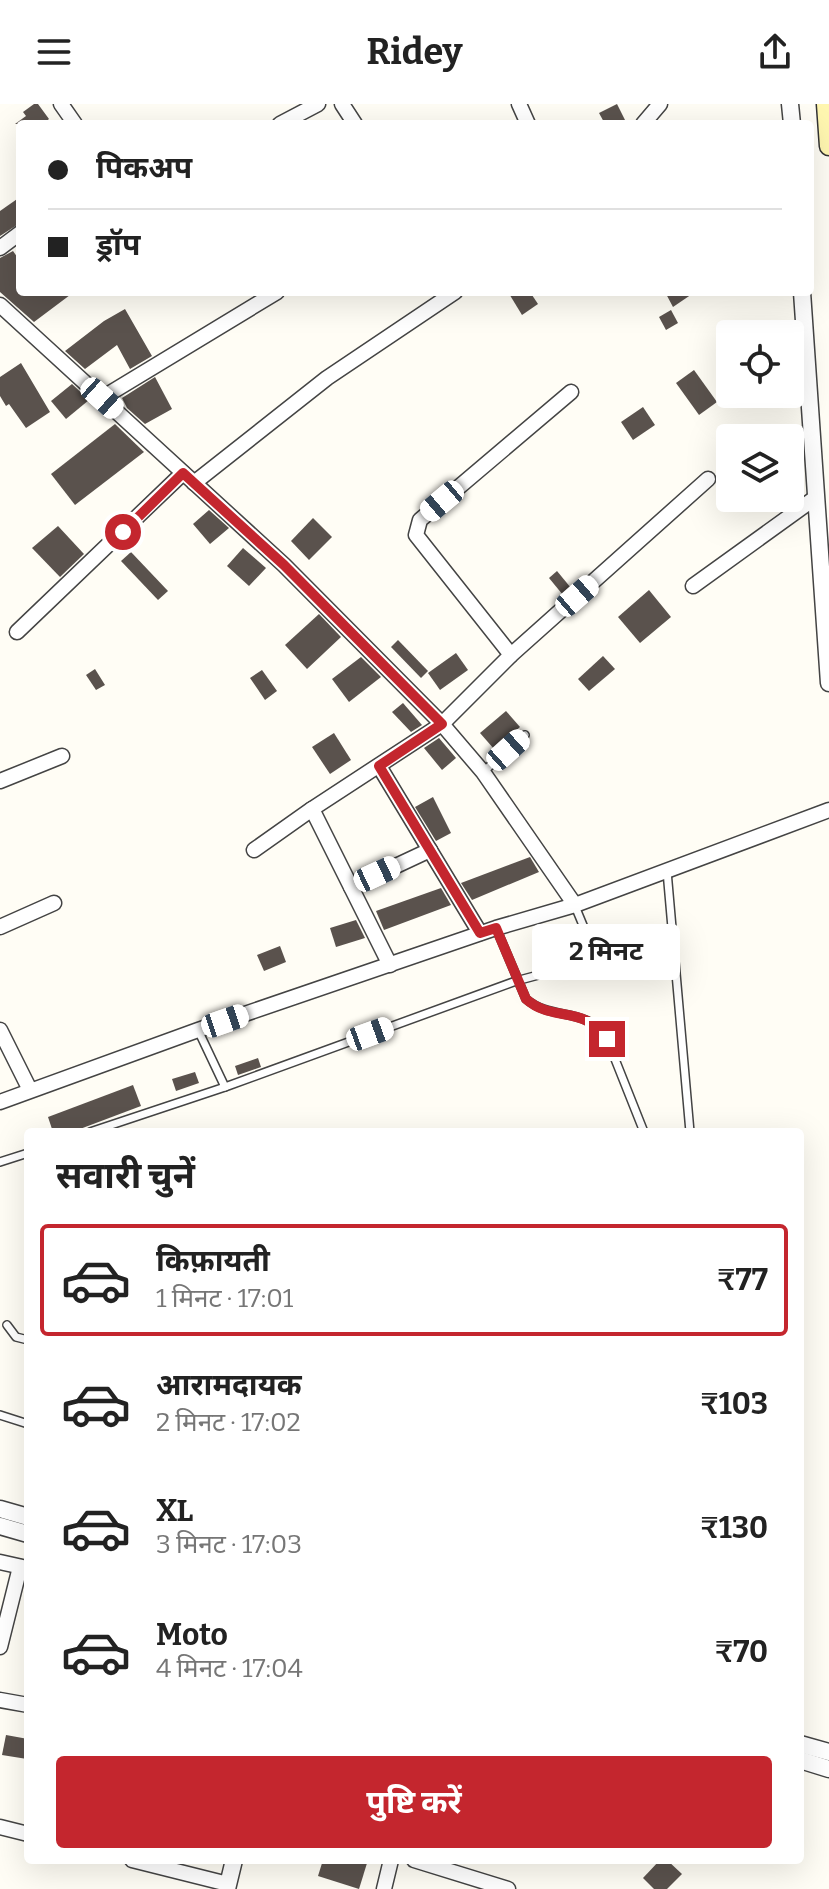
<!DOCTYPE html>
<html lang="hi">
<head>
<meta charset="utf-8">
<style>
	:root { --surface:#fff; --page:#f6f6f6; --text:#222; --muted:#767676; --line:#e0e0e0; --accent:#c4262e }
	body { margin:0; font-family:Bitter,"Noto Sans Devanagari",serif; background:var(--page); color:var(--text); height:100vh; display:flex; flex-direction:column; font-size:30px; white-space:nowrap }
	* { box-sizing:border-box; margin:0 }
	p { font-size:26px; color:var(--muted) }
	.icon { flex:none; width:44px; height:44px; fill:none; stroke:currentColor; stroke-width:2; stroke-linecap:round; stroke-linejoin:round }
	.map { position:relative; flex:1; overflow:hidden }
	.details { position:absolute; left:24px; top:1024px; width:780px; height:736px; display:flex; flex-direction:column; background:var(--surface); border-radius:8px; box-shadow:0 8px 32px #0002 }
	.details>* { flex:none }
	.banner { position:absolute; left:16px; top:16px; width:798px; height:176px; border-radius:8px; box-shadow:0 8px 32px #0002; display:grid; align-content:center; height:176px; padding:0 32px; background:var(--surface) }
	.controls { position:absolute; left:716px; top:216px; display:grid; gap:16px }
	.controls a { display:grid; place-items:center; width:88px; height:88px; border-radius:8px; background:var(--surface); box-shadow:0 8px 32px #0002; font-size:40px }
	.end { position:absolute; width:36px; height:36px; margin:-18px; border:10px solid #c4262e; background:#fff; box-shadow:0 0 0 4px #fff }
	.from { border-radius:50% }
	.bubble { position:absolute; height:56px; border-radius:8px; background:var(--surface); box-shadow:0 8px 32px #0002; font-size:26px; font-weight:700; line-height:56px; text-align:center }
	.car { position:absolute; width:24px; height:48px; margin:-24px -12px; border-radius:10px; box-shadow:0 0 6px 2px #0007; background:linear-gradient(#fff 24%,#345 0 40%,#fff 0 76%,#345 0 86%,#fff 0) }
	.banner b { display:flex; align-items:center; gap:28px; height:76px; font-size:30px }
	.banner b+b { border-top:2px solid var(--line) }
	.banner i { width:20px; height:20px; background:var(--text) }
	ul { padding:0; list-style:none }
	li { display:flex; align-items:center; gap:24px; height:112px; margin:0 16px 12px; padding:0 16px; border:4px solid transparent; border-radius:8px }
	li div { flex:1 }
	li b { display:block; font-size:30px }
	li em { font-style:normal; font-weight:700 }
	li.current { border-color:var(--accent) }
	li>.icon { width:72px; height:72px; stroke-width:1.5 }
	h2 { padding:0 32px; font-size:36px; line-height:96px }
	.button { display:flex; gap:16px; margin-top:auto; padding:16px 32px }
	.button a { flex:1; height:92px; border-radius:8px; background:var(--accent); color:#fff; font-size:32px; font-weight:700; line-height:92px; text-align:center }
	header { display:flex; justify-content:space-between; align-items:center; height:104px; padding:0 32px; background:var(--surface); font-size:36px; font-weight:700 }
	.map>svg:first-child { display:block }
	.building { fill:#5a524d }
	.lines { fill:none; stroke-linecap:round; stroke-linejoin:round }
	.service-casing { stroke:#444; stroke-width:10 }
	.minor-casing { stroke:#444; stroke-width:17 }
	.tertiary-casing { stroke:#444; stroke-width:19 }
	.secondary-casing { stroke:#333; stroke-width:21 }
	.service { stroke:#fff; stroke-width:7 }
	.minor { stroke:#fff; stroke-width:14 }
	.tertiary { stroke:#fff; stroke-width:16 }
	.secondary { stroke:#fff6b0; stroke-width:18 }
	.route { stroke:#c4262e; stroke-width:10 }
</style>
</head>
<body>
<header><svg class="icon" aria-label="menu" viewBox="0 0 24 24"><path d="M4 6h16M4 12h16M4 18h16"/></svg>Ridey<svg class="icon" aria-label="share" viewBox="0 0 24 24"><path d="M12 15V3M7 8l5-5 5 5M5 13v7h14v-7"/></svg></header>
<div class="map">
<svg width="829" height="1785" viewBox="0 0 829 1785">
	<rect width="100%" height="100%" fill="#fffdf5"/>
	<g class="building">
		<path d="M 34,0 L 38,0 L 49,15 L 43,20 L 15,20 L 26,12 L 23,8 Z"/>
		<path d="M 617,0 L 625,16 L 617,20 L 605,20 L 599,9 Z"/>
		<path d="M 20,93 L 20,119 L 0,132 L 0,107 Z"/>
		<path d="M 13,147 L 20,157 L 20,188 L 74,188 L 34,218 L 0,188 L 0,154 Z"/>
		<path d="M 508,188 L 530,188 L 538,200 L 522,211 Z"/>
		<path d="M 665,188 L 695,188 L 673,203 Z"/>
		<path d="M 125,205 L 152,252 L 130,265 L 117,241 L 85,265 L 65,247 L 104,217 Z"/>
		<path d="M 671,206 L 678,219 L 666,226 L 659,213 Z"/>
		<path d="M 21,259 L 50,308 L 26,324 L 9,300 L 6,302 L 0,292 L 0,273 Z"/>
		<path d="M 694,266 L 717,298 L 699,311 L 676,279 Z"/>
		<path d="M 155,273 L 172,305 L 145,320 L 127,304 L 122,294 Z"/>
		<path d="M 72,280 L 89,296 L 66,315 L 51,297 Z"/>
		<path d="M 643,303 L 655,321 L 633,336 L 621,318 Z"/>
		<path d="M 115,320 L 144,348 L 75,401 L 51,370 Z"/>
		<path d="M 209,406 L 229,424 L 210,440 L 193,420 Z"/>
		<path d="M 313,414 L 332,433 L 309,456 L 291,437 Z"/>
		<path d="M 58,422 L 84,450 L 60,473 L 32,444 Z"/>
		<path d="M 243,444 L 266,464 L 249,482 L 227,462 Z"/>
		<path d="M 131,448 L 168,487 L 158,496 L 121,457 Z"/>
		<path d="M 557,467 L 571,484 L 563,491 L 549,474 Z"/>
		<path d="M 649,486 L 671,513 L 640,539 L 618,513 Z"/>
		<path d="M 319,510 L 341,533 L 307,565 L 285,541 Z"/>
		<path d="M 398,536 L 428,567 L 421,574 L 391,543 Z"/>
		<path d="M 456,549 L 468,566 L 440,586 L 428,569 Z"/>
		<path d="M 603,552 L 615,565 L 589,587 L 578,575 Z"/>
		<path d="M 361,553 L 381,573 L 349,598 L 332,575 Z"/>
		<path d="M 95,565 L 105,581 L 96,586 L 86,571 Z"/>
		<path d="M 262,566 L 277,587 L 265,596 L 250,574 Z"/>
		<path d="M 403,599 L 422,621 L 411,628 L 392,608 Z"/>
		<path d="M 506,607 L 520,623 L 494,645 L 480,629 Z"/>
		<path d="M 334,629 L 351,656 L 330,670 L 312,643 Z"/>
		<path d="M 439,634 L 456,654 L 442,666 L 424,644 Z"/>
		<path d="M 433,693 L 451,729 L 436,737 L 415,703 Z"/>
		<path d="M 530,753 L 539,768 L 472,796 L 461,779 Z"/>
		<path d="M 441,784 L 451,801 L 384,826 L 376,807 Z"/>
		<path d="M 356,816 L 365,834 L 336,843 L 330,824 Z"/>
		<path d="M 280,842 L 286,858 L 264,867 L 257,851 Z"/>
		<path d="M 258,954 L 261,963 L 238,971 L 235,962 Z"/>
		<path d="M 195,968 L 199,979 L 176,987 L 172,975 Z"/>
		<path d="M 133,981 L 141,1002 L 72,1028 L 53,1028 L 48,1013 Z"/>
		<path d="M 6,1631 L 28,1635 L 27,1655 L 2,1651 Z"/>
		<path d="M 323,1756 L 368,1756 L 359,1785 L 318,1772 Z"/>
		<path d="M 660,1756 L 667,1756 L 682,1770 L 667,1785 L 654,1785 L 643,1774 Z"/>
	</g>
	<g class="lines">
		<defs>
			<g id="service">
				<path d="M 483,668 L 525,631"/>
				<path d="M 667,767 L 690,1028"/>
				<path d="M 575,802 L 597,855"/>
				<path d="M 496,824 L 526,895 C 553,918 585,901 607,935 L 644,1028"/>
				<path d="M 225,983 L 516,877 L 673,835"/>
				<path d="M 90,1028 L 225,983 L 198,926"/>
				<path d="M 0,1058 L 28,1049"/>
				<path d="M 7,1221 L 16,1233 L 28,1236"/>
				<path d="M 0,1311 L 28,1320"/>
			</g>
			<g id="minor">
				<path d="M 61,0 L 75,20"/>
				<path d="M 342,0 L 355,20"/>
				<path d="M 519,0 L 528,20"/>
				<path d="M 280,20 L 318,0"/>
				<path d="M 643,20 L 660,0"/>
				<path d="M 0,144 L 20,129"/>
				<path d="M 0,201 L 284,461 L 442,620 L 483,668 L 575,801"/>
				<path d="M 102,294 L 277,188"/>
				<path d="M 194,379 L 327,274 L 455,188"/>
				<path d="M 693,482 L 815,394"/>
				<path d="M 17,528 L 183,369"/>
				<path d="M 511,551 L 416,431 L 420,416 L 571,288"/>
				<path d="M 379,662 L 480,829"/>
				<path d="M 0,677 L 62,652"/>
				<path d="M 312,705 L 390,861"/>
				<path d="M 254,746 L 312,705 L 442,620 L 511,551 L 708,375"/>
				<path d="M 351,783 L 430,746"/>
				<path d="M 0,823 L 54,799"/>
				<path d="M 0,926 L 30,986"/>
				<path d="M 0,998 L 198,926 L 496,824 L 575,801 L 829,706"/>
				<path d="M 0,1458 L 27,1464"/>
				<path d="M 0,1543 L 20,1463"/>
				<path d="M 0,1596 L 28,1601"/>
				<path d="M 0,1723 L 28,1730"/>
				<path d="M 132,1756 L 228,1780"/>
				<path d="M 414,1756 L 508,1785"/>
				<path d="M 384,1785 L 391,1756"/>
			</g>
			<g id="tertiary">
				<path d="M 790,0 L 792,20"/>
				<path d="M 802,188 L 829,579"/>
				<path d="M 0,1405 L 28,1413"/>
				<path d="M 0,1422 L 28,1430"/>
				<path d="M 800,1640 L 829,1648"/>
				<path d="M 800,1656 L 829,1665"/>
				<path d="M 227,1785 L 234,1756"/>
			</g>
			<path id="secondary" d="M 826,0 L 829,42"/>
		</defs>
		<use href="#service" class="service-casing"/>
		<use href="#minor" class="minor-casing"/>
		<use href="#tertiary" class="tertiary-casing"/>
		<use href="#secondary" class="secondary-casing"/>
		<use href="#service" class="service"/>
		<use href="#minor" class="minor"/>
		<use href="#tertiary" class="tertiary"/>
		<use href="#secondary" class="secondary"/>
	</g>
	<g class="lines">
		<path class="route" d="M 123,428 L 183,369 L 284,461 L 442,620 L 379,662 L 480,829 L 496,824 L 526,895 C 553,919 583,900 607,935"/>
	</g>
</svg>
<div class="controls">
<a><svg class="icon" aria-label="locate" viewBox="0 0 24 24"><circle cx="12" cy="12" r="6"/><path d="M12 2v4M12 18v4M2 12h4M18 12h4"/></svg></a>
<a><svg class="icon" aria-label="layers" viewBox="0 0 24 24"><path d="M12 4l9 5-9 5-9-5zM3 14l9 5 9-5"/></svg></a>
</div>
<i class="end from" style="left:123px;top:428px"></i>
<i class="end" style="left:607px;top:935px"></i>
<div class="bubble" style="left:532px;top:820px;width:148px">2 मिनट</div>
<i class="car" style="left:102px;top:294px;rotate:132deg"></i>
<i class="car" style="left:442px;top:397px;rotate:230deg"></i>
<i class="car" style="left:577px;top:492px;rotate:49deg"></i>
<i class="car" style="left:508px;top:646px;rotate:48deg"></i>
<i class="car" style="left:377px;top:770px;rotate:65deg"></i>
<i class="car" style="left:225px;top:917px;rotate:71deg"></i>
<i class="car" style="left:370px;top:930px;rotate:70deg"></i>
<div class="banner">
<b><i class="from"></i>पिकअप</b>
<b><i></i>ड्रॉप</b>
</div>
<section class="details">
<h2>सवारी चुनें</h2>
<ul>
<li class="current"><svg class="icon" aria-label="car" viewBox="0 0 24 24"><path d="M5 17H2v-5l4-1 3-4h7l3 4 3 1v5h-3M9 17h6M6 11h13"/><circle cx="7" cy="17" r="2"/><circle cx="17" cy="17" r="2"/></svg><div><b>किफ़ायती</b><p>1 मिनट · 17:01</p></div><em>₹77</em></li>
<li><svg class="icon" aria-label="car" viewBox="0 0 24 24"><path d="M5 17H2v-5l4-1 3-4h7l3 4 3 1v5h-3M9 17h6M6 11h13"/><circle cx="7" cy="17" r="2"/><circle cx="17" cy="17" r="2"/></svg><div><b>आरामदायक</b><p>2 मिनट · 17:02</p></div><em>₹103</em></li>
<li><svg class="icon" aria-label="car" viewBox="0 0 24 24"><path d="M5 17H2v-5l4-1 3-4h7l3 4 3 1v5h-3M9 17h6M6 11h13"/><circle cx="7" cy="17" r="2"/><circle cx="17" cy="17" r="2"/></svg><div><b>XL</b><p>3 मिनट · 17:03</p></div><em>₹130</em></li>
<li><svg class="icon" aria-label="car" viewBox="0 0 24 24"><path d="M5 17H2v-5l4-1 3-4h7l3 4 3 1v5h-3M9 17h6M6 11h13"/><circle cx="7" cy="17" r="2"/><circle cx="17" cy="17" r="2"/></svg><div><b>Moto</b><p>4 मिनट · 17:04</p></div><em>₹70</em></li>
</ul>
<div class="button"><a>पुष्टि करें</a></div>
</section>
</div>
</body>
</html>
